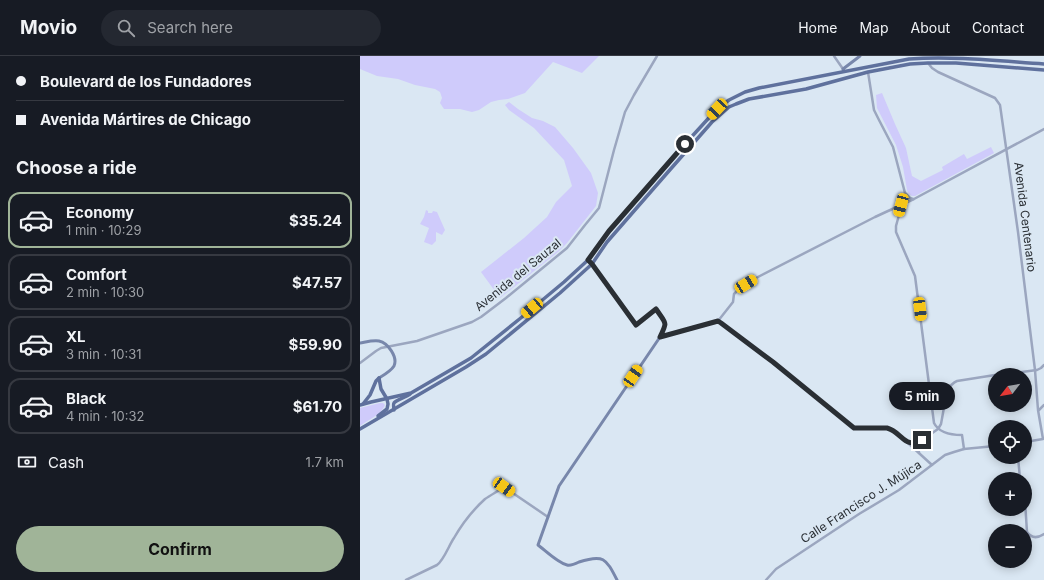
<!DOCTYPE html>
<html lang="en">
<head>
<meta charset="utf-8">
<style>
	:root { --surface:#171b24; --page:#242831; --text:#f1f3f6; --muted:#9ea1a6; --line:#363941; --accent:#a0b498 }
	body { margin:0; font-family:Inter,sans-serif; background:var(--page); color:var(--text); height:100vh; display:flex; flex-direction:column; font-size:15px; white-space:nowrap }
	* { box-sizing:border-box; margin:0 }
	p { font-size:13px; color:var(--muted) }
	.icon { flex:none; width:22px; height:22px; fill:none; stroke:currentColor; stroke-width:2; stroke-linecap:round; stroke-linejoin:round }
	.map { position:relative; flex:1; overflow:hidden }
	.panel { display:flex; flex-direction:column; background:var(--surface); width:360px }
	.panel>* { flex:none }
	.hud { display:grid; align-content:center; height:88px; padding:0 16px; background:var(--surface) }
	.needle { width:26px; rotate:239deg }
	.tools { position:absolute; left:628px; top:312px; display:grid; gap:8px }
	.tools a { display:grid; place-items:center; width:44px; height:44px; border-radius:50%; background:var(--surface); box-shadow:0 2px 10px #0003; font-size:20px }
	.end { position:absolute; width:18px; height:18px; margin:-9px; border:5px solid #2a2f34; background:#fff; box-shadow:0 0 0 2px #fff }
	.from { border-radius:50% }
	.bubble { position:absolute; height:28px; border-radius:14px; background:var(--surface); box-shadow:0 2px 10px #0003; font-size:13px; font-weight:700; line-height:28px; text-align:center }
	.car { position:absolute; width:12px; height:24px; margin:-12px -6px; border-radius:5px; box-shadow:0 0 3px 1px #0007; background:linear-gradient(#f5c518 24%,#345 0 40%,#f5c518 0 76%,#345 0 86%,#f5c518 0) }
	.hud b { display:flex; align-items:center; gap:14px; height:38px; font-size:15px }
	.hud b+b { border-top:1px solid var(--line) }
	.hud i { width:10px; height:10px; background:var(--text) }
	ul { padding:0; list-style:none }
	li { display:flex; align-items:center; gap:12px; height:56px; margin:0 8px 6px; padding:0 8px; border:2px solid var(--line); border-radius:12px }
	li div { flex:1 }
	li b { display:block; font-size:15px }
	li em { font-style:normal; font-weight:700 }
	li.on { border-color:var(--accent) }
	li>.icon { width:36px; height:36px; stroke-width:1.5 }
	h2 { padding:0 16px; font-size:18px; line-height:48px }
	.pay { display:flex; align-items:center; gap:10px; height:44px; padding:0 16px; font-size:15px }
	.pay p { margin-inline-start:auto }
	.action { display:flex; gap:8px; margin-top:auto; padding:8px 16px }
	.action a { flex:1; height:46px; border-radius:24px; background:var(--accent); color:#111; font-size:16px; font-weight:700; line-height:46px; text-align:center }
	header { display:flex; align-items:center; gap:24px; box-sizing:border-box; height:56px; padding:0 20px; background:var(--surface); border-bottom:1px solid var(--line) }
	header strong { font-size:19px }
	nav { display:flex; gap:22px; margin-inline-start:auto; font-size:14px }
	.search { width:280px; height:36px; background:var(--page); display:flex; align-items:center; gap:10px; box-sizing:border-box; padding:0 14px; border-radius:22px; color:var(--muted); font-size:15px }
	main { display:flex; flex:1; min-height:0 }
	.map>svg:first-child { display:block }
	.green { fill:#cfcbfb }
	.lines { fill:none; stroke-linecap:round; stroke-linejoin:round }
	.tertiary { stroke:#9ba6bf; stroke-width:2.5 }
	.secondary { stroke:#7887ab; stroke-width:3 }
	.primary { stroke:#5f719d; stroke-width:3.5 }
	.route { stroke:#2a2f34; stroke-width:5 }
	.labels { text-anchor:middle; stroke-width:4; stroke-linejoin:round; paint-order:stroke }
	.street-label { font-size:12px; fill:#2a2f34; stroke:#dae7f3 }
</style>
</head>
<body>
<header>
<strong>Movio</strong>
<div class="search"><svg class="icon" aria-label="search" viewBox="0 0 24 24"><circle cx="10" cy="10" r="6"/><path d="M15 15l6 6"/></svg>Search here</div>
<nav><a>Home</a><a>Map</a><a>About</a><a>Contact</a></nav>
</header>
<main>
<section class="panel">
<div class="hud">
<b><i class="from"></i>Boulevard de los Fundadores</b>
<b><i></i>Avenida Mártires de Chicago</b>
</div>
<h2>Choose a ride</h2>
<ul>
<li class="on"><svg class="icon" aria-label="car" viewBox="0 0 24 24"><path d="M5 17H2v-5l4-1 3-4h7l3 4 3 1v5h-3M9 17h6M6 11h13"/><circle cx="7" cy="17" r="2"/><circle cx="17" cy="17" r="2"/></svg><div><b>Economy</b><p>1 min · 10:29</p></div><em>$35.24</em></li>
<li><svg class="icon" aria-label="car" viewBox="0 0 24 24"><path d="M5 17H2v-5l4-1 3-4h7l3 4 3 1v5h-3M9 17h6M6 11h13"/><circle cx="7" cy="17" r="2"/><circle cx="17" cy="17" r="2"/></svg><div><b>Comfort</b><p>2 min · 10:30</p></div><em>$47.57</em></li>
<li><svg class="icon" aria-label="car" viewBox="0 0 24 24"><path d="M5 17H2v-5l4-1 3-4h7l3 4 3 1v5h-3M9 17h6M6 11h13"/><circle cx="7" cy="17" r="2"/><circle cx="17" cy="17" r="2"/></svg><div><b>XL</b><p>3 min · 10:31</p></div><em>$59.90</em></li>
<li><svg class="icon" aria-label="car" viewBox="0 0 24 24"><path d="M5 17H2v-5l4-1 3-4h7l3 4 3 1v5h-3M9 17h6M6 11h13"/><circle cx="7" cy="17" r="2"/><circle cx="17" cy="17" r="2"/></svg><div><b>Black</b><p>4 min · 10:32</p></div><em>$61.70</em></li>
</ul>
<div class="pay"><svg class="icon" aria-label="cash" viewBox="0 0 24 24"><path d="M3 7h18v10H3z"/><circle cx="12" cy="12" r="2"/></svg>Cash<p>1.7 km</p></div>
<div class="action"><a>Confirm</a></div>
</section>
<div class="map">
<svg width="684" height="524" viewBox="0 0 684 524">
	<rect width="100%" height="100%" fill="#dae7f3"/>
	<g class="green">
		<path d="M 0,0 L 239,0 L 222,17 L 193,6 L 165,37 L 148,43 L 139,44 L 131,46 L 119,54 L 112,56 L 100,53 L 84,53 L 80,47 L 82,42 L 80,36 L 75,33 L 55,29 L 38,23 L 17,20 L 0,13 Z"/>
		<path d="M 522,37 L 535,68 L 546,92 L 552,120 L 561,125 L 583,114 L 582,111 L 604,98 L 607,103 L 631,91 L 634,97 L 555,140 L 552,140 L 549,138 L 547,134 L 543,111 L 536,89 L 517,52 L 516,39 Z"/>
		<path d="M 149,46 L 158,53 L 172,62 L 183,65 L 195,71 L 213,92 L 231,117 L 238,137 L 236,150 L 207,187 L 198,196 L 140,242 L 121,216 L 164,182 L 187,161 L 196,146 L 212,130 L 204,104 L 174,72 L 149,54 L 145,49 Z"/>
		<path d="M 66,154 L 68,155 L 68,157 L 72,157 L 73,155 L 77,156 L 85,174 L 82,179 L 76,176 L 76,185 L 72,189 L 64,186 L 69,172 L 60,168 L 64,161 Z"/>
		<path d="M 20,347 L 23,347 L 25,349 C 21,359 8,364 0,370 L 0,352 Z"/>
	</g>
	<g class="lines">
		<g class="tertiary">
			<path d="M 474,0 L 483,13"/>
			<path d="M 568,7 L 572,12 L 578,16 L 635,42 L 640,49 L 658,176 L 675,314 L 678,354 L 683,383 L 665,386"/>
			<path d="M 508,16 L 514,54 L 519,64 L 533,91 L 545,137 L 536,170 L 536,176 L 555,220 L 574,367 C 579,377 592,379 602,379 L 604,393"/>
			<path d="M 545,137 L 550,142 L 553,143"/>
			<path d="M 358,265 L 373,246 L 374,238 L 377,235 L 394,223 L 515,161 L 554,143 L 684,73"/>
			<path d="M 300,281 L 358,265 L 361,267 L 413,307 L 494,372 L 527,372 L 532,373 L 537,377 L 572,409"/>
			<path d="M 0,307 L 16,295 L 21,292 L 57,285 L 112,266 L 121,261 L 146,242 L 207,192 L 225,169 L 239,152 L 254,94 L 265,56 L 274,39 L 297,0"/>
			<path d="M 639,319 L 677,314 L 681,312 L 684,309"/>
			<path d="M 679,354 L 684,349"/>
			<path d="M 548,387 L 558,387 L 578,373 L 581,368 L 587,335 C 590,330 592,327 597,325 L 635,319"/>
			<path d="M 558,387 L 559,397"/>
			<path d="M 658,401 L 660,423"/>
			<path d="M 665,445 L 667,476 C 672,483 678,482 684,478"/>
			<path d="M 46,524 L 77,509 C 84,504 89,489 94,482 C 102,468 113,454 125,443 C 131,439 138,435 144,431 L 188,461"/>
			<path d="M 406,524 L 416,513 L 499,458 L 539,434 L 585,399 L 594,396 L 604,393 L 635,390"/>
		</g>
		<g class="secondary">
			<path d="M 484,15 L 483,13 L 500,0"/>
			<path d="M 228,204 L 232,208 L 276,269 L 296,253 C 306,268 308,265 300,281 L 199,430 L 178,489 C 186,495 198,507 207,509 C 211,510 215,508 219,506 C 243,498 246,502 257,524"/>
			<path d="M 0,287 C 6,286 13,284 19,285 C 28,287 38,301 34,310 C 31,315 24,319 19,322"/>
		</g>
		<g class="primary">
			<path d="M 3,348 L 10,339 L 16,325 L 19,322"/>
			<path d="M 0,349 L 11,346 L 51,337 L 111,302 L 162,261 L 204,226 L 228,204 L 249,175 L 325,88 L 357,53 L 369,44 L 385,36 L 399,32 L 549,3 C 594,0 639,5 684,8"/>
			<path d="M 34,354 C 34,353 33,348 34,347 C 36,344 46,341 50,338"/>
			<path d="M 18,360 L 27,353 L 28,348 L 27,343 L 21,333 L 19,322"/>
			<path d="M 0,373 L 106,311 L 126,298 L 200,237 L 232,208 L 247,186 L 308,116 L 352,66 L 369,51 L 376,48 L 389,43 L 446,33 L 508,16 L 550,8 L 568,7 L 596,7 L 684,14"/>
		</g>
	</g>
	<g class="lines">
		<path class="route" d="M 325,88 L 249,175 L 228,204 L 232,208 L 276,269 L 296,253 C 306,268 308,265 300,281 L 358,265 L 361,267 L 413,306 L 494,372 L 527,372 C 542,376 545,394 562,384"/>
	</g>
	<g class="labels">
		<g class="street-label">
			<text transform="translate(665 161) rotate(83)" y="4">Avenida Centenario</text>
			<text transform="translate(158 219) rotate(-39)" y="4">Avenida del Sauzal</text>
			<text transform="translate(501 446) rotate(-33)" y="4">Calle Francisco J. Mújica</text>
		</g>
	</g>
</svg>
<div class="tools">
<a><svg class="needle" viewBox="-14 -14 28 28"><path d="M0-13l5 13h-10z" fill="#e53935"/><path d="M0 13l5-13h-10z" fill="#9ea1a6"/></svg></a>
<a><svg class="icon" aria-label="locate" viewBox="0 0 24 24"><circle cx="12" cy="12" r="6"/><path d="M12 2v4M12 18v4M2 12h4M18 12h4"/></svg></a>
<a>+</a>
<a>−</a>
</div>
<i class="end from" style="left:325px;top:88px"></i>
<i class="end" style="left:562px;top:384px"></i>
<div class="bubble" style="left:529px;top:326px;width:66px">5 min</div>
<i class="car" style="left:357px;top:53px;rotate:223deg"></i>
<i class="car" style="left:541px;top:149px;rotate:195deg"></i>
<i class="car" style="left:386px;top:228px;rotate:59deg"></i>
<i class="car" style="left:172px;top:252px;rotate:230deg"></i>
<i class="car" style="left:560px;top:253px;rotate:173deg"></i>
<i class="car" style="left:273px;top:320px;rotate:34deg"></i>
<i class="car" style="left:144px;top:431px;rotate:125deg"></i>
</div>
</main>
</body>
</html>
